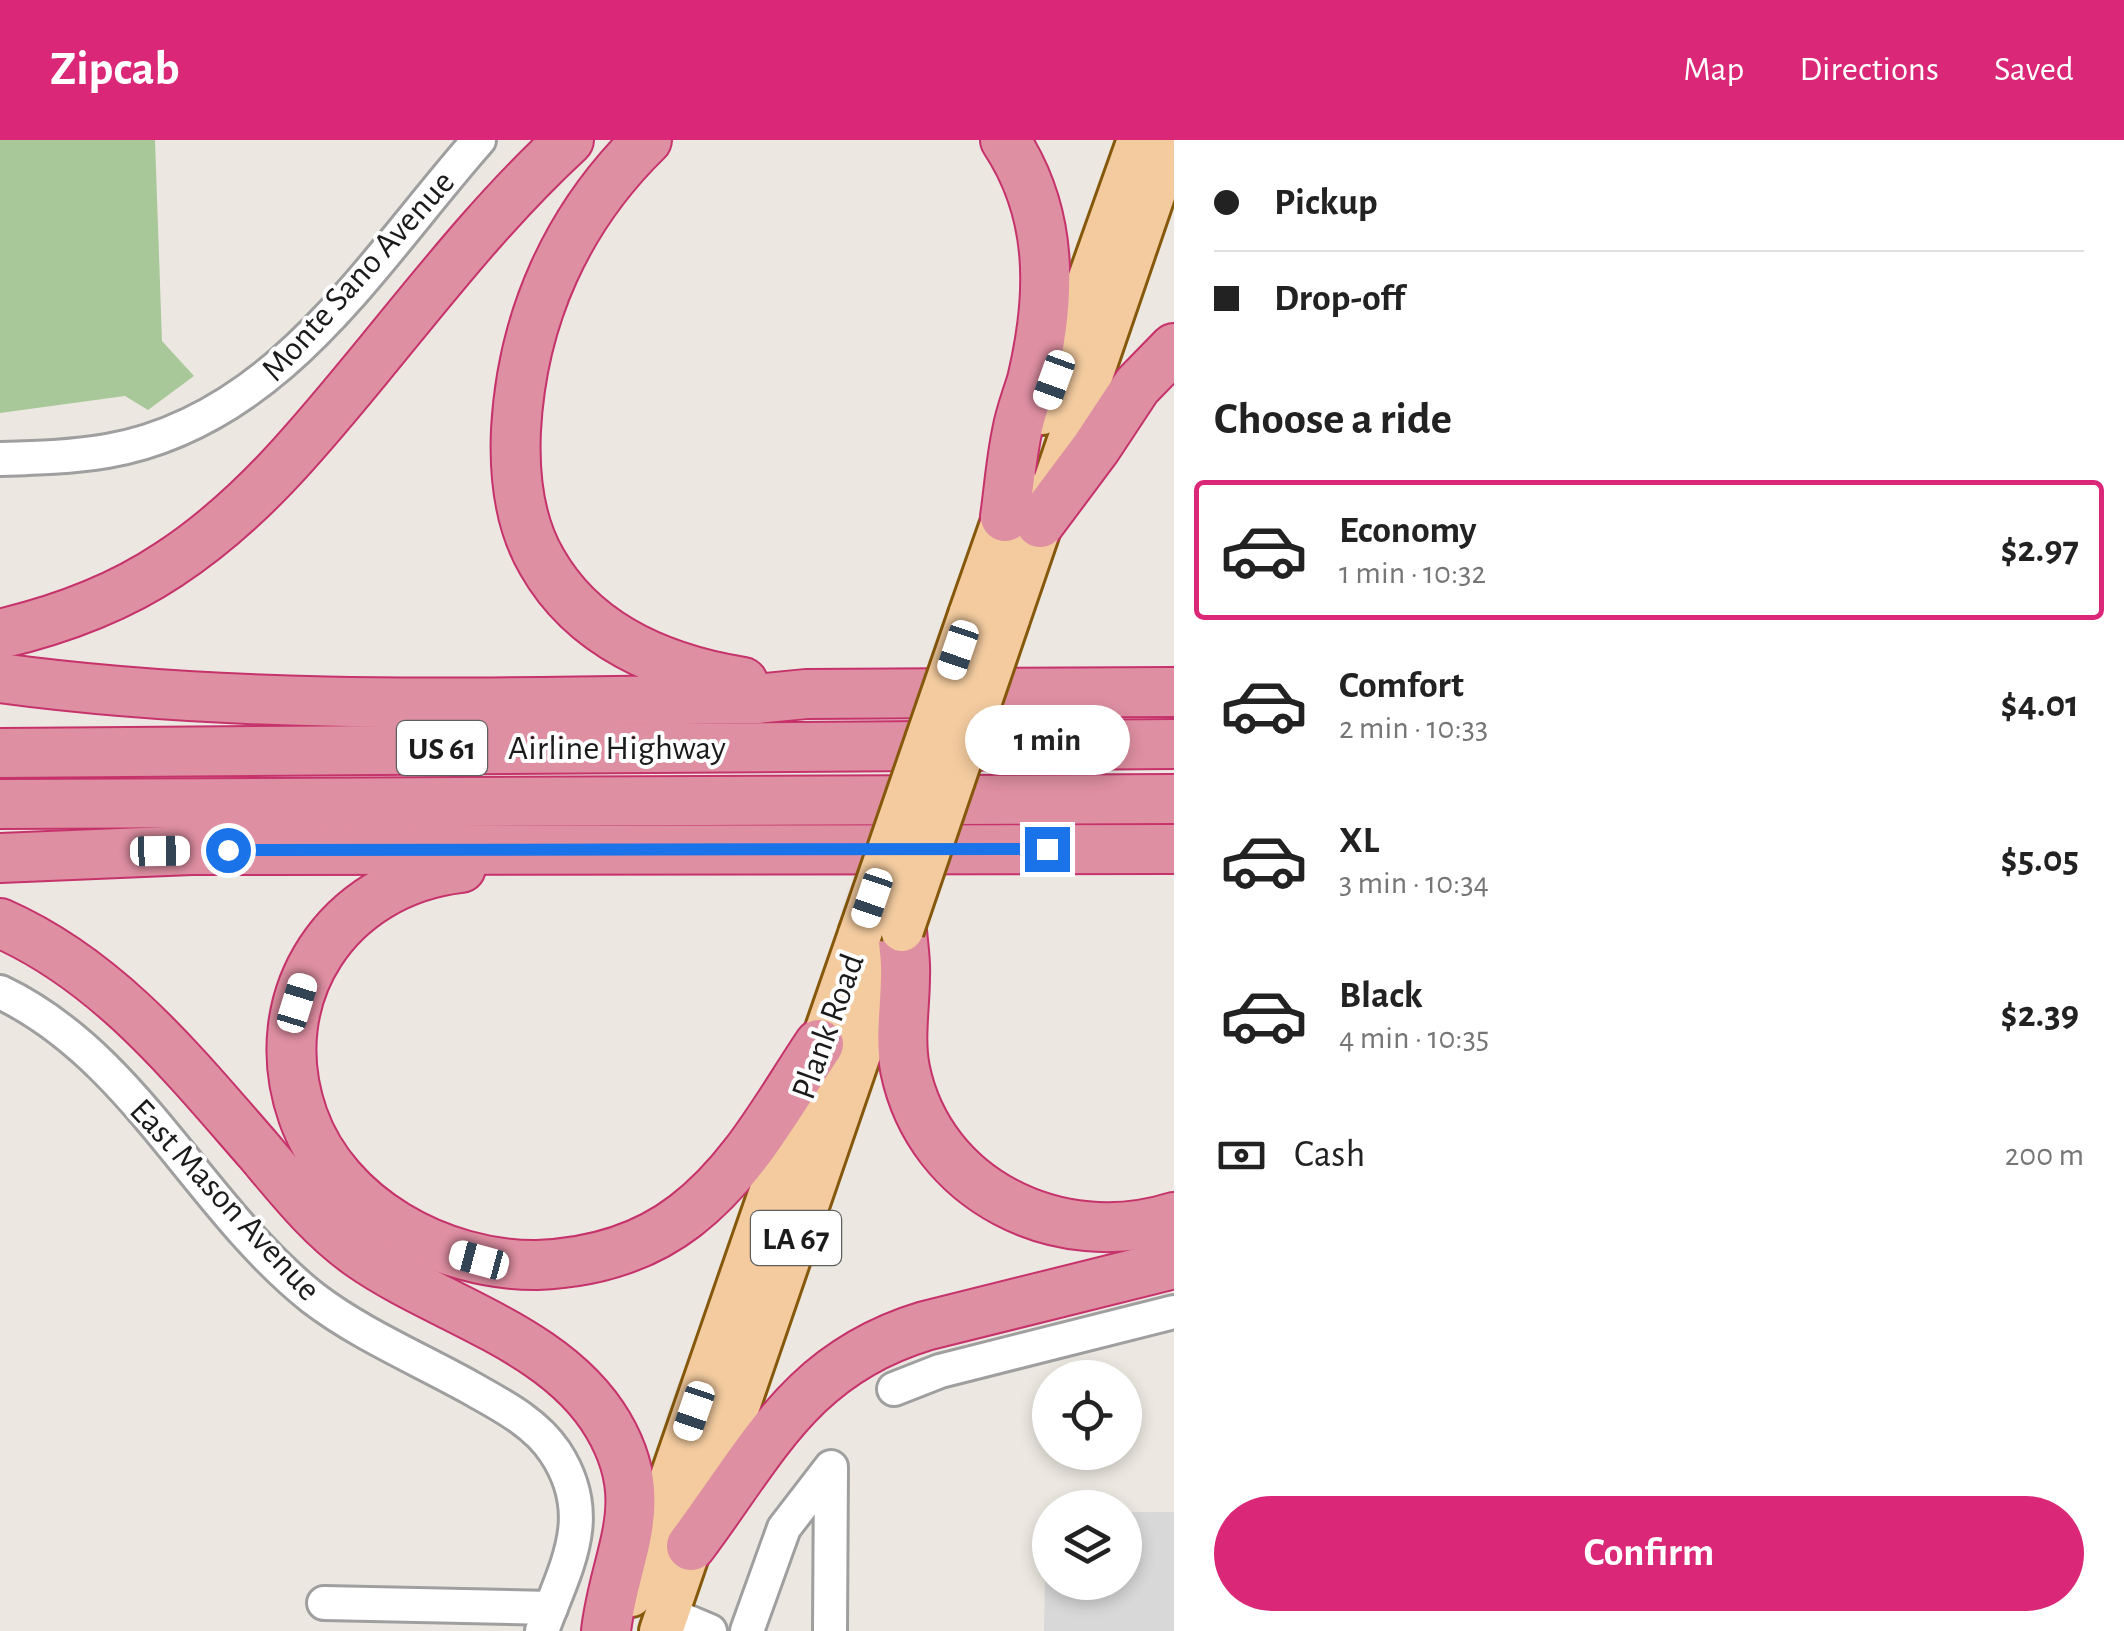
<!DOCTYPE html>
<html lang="en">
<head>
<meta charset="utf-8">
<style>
	:root { --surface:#fff; --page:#f6f6f6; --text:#222; --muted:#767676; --line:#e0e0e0; --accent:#db2777 }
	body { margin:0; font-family:"Alegreya Sans",sans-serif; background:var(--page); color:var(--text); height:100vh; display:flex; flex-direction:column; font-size:38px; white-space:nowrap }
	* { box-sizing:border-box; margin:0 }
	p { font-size:32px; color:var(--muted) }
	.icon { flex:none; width:55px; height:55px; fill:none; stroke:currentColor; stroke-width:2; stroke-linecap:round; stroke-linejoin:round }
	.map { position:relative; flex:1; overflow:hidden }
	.sheet { display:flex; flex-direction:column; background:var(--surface); width:950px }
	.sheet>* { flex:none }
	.hud { display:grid; align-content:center; height:220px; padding:0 40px; background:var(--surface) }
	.buttons { position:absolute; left:1032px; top:1220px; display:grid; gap:20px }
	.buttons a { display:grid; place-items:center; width:110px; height:110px; border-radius:50%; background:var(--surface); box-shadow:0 5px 15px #0003; font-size:50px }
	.end { position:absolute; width:45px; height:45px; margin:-22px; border:12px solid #1a73e8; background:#fff; box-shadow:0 0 0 5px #fff }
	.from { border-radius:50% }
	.bubble { position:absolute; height:70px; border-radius:35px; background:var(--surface); box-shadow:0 5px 15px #0003; font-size:32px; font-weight:700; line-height:70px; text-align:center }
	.car { position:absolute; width:30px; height:60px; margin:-30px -15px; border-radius:12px; box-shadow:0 0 8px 2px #0007; background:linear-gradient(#fff 24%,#345 0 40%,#fff 0 76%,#345 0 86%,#fff 0) }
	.hud b { display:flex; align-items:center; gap:35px; height:95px; font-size:38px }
	.hud b+b { border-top:2px solid var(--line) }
	.hud i { width:25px; height:25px; background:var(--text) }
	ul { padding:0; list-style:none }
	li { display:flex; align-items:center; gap:30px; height:140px; margin:0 20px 15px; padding:0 20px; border:5px solid transparent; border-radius:10px }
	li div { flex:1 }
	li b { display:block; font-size:38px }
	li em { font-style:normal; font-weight:700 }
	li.selected { border-color:var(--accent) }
	li>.icon { width:90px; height:90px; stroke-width:1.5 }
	h2 { padding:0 40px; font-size:45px; line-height:120px }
	.pay { display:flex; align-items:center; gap:25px; height:110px; padding:0 40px; font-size:38px }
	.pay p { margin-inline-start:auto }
	.button { display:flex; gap:20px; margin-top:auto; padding:20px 40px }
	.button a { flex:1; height:115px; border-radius:60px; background:var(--accent); color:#fff; font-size:40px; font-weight:700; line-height:115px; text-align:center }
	header { display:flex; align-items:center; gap:60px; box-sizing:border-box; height:140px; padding:0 50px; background:var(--accent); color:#fff }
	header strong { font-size:48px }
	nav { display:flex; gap:55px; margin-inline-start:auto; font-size:35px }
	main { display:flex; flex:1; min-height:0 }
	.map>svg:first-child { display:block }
	.residential { fill:#d9d8d8 }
	.forest { fill:#a9c899 }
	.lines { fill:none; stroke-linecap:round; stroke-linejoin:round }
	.minor-casing { stroke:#9f9f9f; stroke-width:38 }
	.major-casing { stroke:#86580c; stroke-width:48 }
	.highway-casing { stroke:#c6326b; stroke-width:52 }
	.minor { stroke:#fff; stroke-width:32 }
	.major { stroke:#f3cb9f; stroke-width:42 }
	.highway { stroke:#de8fa1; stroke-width:48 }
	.major-bridge-casing { stroke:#86580c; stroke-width:48; stroke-linecap:butt }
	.major-bridge { stroke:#f3cb9f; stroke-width:42 }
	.route { stroke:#1a73e8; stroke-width:12 }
	.labels { text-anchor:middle; stroke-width:8; stroke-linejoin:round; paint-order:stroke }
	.shield { fill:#fff; stroke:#5f5f5f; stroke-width:2.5 }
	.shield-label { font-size:32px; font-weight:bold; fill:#1b1b1b }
	.street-label { font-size:35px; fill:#1b1b1b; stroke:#fff }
</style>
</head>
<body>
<header>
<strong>Zipcab</strong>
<nav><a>Map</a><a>Directions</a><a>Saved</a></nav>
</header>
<main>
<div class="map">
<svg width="1174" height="1491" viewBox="0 0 1174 1491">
	<rect width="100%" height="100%" fill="#ece8e1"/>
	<path class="residential" d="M 1046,1371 L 1050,1371 L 1050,1442 L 1125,1442 L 1125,1372 L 1174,1372 L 1174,1491 L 1044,1491 Z"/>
	<path class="forest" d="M 0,0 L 155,0 L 162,201 L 194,236 L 148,270 L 125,256 L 0,273 Z"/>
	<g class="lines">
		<defs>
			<g id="minor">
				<path d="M 0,319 C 36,318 72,317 107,311 C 279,281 372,121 479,0"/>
				<path d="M 0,852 C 135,916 199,1068 313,1158 C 360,1194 419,1219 471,1248 C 501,1265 535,1282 555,1312 C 598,1377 565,1427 542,1491"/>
				<path d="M 894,1249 L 940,1231 L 1174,1172"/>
				<path d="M 324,1463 L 551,1468"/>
				<path d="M 667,1473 L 710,1491"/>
				<path d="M 747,1491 L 784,1388 L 831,1327 L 830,1491"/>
			</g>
			<g id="major">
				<path d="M 1042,273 L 1139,0"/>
				<path d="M 970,475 L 1016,344"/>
				<path d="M 1008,479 L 1172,0"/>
				<path d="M 631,1455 L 860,794"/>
				<path d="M 661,1491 L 900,795"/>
			</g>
			<g id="highway">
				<path d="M 647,0 C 567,78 522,178 516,290 C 514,334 519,383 542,422 C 584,496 663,529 743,542"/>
				<path d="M 1005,377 C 1009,349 1011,320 1017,292 C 1020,274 1027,257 1032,240 C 1052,156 1054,74 1005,0"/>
				<path d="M 1040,383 L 1096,308 L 1137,246 L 1174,208"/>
				<path d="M 0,494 C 59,480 117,459 168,425 C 248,373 307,301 367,228 C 432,149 494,69 569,0"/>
				<path d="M 0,538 C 251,572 505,562 757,559 L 806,554 L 1174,552"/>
				<path d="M 0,613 L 1174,604"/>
				<path d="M 0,664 L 1174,659"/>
				<path d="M 0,718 L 191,710 L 1174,709"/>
				<path d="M 461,728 C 338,742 261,856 303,976 C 336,1069 441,1126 537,1125 C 590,1123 642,1109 685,1076 C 744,1031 778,965 819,904"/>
				<path d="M 0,783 C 109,831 183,924 260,1012 C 291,1049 321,1087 361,1115 C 440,1170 557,1198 608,1285 C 655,1364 615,1413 606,1491"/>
				<path d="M 902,790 C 903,805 906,821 905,836 C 905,867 899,898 905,929 C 930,1051 1059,1113 1174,1077"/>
				<path d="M 691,1406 C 763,1310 800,1224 925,1186 L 1174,1124"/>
			</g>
		</defs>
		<use href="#minor" class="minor-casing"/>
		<use href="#major" class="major-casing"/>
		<use href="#highway" class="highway-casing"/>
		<use href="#minor" class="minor"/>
		<use href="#major" class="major"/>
		<use href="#highway" class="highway"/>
		<defs>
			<g id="major-bridge">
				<path d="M 902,790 L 1008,479"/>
				<path d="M 860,794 L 970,475"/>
			</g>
		</defs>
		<use href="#major-bridge" class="major-bridge-casing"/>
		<use href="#major-bridge" class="major-bridge"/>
	</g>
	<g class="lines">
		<path class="route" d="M 228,710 L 1047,709"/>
	</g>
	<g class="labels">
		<g class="shield">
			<rect x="397" y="581" width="90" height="54" rx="8"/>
			<rect x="751" y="1071" width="90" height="54" rx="8"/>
		</g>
		<g class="shield-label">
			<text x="442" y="619">US 61</text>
			<text x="796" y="1109">LA 67</text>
		</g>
		<g class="street-label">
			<text transform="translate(357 135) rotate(-48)" y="12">Monte Sano Avenue</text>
			<text x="617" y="619">Airline Highway</text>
			<text transform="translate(827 886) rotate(-70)" y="12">Plank Road</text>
			<text transform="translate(226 1059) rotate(47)" y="12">East Mason Avenue</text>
		</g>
	</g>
</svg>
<div class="buttons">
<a><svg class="icon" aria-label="locate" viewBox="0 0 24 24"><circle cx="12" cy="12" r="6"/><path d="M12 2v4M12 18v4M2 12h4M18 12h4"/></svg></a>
<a><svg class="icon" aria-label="layers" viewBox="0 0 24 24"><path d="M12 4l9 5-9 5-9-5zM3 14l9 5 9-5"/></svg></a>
</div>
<i class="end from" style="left:228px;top:710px"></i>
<i class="end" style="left:1047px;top:709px"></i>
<div class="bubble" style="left:965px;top:565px;width:165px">1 min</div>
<i class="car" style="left:1054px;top:240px;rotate:200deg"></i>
<i class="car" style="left:958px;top:510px;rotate:199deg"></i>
<i class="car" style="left:160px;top:711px;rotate:89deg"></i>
<i class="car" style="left:872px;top:758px;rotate:199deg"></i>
<i class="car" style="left:297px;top:863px;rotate:17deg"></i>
<i class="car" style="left:479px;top:1120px;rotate:285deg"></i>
<i class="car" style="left:694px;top:1271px;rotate:199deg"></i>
</div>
<section class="sheet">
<div class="hud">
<b><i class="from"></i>Pickup</b>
<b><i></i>Drop-off</b>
</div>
<h2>Choose a ride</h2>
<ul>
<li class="selected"><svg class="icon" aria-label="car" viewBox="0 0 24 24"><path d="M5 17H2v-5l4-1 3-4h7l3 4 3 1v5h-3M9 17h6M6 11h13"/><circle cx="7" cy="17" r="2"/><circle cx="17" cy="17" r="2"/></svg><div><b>Economy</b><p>1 min · 10:32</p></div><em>$2.97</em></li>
<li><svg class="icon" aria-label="car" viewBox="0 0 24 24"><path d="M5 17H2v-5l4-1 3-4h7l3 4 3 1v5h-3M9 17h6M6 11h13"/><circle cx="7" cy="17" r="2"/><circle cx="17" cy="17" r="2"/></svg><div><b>Comfort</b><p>2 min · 10:33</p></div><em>$4.01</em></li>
<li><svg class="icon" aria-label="car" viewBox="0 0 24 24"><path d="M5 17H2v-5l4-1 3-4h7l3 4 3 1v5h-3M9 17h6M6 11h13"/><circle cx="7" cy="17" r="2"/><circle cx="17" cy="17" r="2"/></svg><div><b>XL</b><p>3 min · 10:34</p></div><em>$5.05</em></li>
<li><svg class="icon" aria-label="car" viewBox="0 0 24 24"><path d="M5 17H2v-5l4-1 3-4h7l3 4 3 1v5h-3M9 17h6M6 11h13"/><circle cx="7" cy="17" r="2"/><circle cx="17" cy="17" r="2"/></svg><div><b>Black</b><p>4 min · 10:35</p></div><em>$2.39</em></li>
</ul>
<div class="pay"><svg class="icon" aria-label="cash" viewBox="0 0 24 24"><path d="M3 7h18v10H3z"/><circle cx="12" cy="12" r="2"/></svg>Cash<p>200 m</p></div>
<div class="button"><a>Confirm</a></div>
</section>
</main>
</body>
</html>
